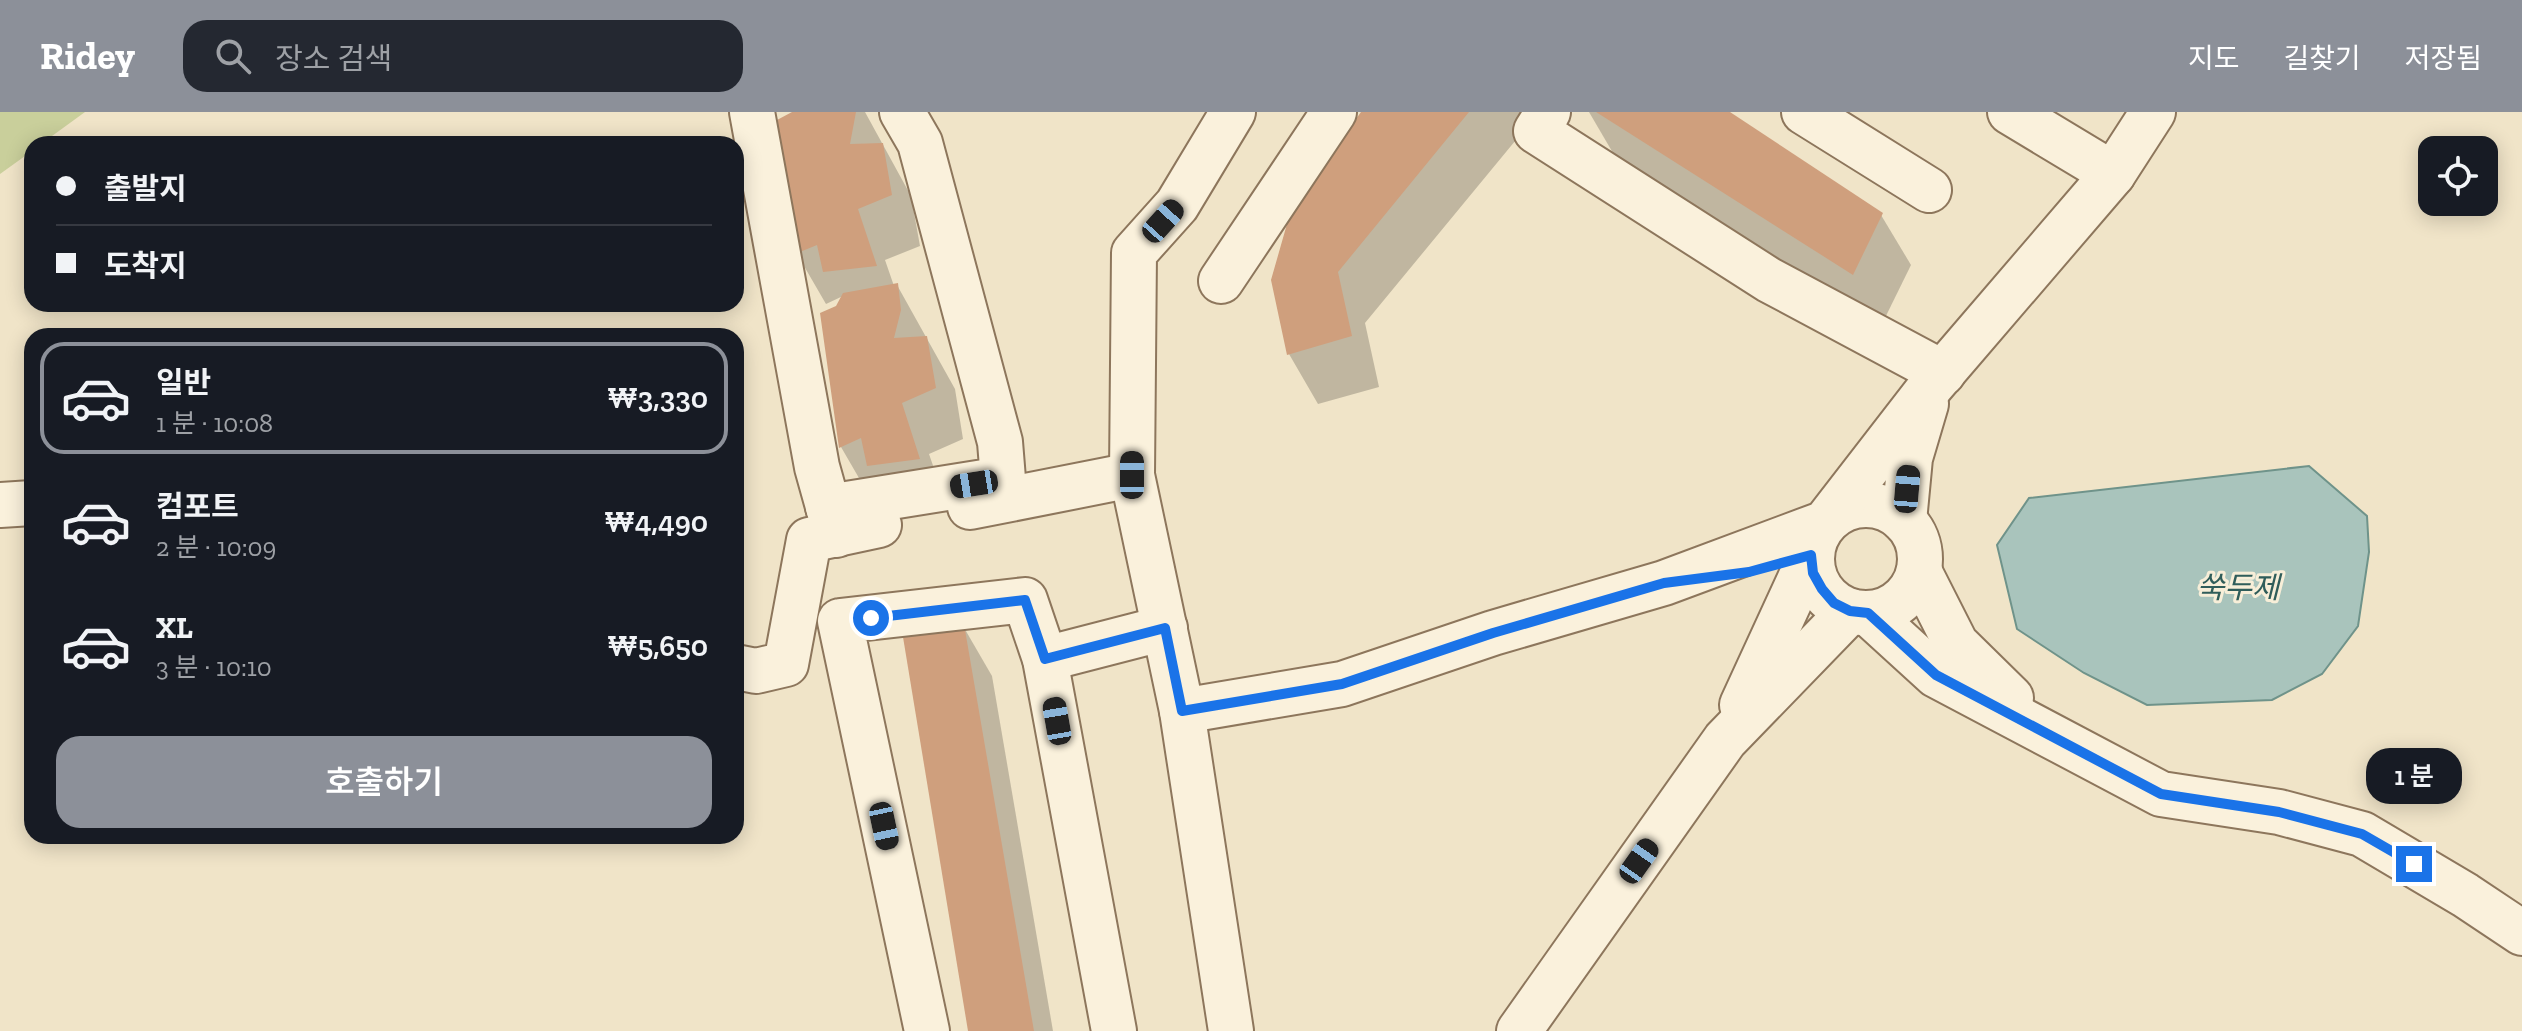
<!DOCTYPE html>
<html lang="ko">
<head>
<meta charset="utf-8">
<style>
	:root { --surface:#171b24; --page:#242831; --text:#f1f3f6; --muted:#9ea1a6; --line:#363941; --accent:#8c9099 }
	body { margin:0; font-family:"Zilla Slab","Noto Sans KR",serif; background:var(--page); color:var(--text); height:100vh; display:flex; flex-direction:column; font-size:30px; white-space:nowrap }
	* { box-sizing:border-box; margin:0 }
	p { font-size:26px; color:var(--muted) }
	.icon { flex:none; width:44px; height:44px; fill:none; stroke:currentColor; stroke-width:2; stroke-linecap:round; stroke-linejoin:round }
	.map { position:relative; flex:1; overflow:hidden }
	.sheet { position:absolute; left:24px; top:216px; width:720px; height:516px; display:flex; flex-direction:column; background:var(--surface); border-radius:24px; box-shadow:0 4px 20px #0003 }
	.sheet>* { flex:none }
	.banner { position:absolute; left:24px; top:24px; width:720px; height:176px; border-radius:24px; box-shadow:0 4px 20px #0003; display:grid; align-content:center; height:176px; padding:0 32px; background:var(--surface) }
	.controls { position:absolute; left:2418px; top:24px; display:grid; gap:16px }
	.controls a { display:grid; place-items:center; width:80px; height:80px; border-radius:16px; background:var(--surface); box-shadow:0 4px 20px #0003; font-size:40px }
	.end { position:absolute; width:36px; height:36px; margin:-18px; border:10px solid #1a73e8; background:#fff; box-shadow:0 0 0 4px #fff }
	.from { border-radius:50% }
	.bubble { position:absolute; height:56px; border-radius:24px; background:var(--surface); box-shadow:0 4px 20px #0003; font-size:26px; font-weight:600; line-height:56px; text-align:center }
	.car { position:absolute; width:24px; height:48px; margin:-24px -12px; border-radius:10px; box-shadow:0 0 6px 2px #0007; background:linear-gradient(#222 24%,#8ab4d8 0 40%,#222 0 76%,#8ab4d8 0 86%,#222 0) }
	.banner b { display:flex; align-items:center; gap:28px; height:76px; font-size:30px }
	.banner b+b { border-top:2px solid var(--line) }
	.banner i { width:20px; height:20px; background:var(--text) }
	ul { padding:14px 0 0; list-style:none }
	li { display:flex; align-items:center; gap:24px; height:112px; margin:0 16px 12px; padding:0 16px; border:4px solid transparent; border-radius:24px }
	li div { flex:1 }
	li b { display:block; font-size:30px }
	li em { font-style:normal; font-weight:600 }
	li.on { border-color:var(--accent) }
	li>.icon { width:72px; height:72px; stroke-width:1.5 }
	.action { display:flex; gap:16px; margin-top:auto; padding:16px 32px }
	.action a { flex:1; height:92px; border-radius:24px; background:var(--accent); color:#fff; font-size:32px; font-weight:600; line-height:92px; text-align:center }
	header { display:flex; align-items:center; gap:48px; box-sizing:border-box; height:112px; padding:0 40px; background:var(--accent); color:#fff }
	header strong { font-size:38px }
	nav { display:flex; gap:44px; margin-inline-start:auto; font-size:28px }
	.search { width:560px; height:72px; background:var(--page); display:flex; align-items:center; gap:20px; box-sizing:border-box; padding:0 28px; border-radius:24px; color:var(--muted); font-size:30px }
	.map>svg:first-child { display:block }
	.green { fill:#c9cf9b }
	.water { fill:#a9c4bc; stroke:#6f938a; stroke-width:2 }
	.shadow { fill:#0003 }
	.building { fill:#cf9f7d }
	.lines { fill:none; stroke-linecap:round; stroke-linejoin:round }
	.minor-casing { stroke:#8d765c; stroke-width:48 }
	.minor { stroke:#faf1dc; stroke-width:44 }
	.route { stroke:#1a73e8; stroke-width:10 }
	.labels { text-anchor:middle; stroke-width:6; stroke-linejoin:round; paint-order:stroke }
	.water-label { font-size:30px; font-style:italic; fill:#2f5d5a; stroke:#f7eed8 }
</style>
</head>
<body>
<header>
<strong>Ridey</strong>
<div class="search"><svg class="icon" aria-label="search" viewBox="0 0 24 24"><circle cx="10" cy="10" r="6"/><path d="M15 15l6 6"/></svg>장소 검색</div>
<nav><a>지도</a><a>길찾기</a><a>저장됨</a></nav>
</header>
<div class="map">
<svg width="2522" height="919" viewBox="0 0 2522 919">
	<rect width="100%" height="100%" fill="#f0e4c8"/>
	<path class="green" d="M 0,0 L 85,0 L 41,32 L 32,32 L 32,39 L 0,62 Z"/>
	<path class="water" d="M 2309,354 L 2367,404 L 2369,440 L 2358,514 L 2322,562 L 2272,588 L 2147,593 L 2084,561 L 2017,517 L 1997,433 L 2029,386 Z"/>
	<g class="shadow">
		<path d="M 795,0 L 865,0 L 911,84 L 920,134 L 885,148 L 894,174 L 897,173 L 955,277 L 963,327 L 929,342 L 948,397 L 870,385 L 841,335 L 837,196 L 843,184 L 826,192 L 797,142 Z"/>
		<path d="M 1363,0 L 1539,0 L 1365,211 L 1379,275 L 1318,292 L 1289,242 Z"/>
		<path d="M 1589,0 L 1727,0 L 1881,103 L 1911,153 L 1882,212 L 1613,41 Z"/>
		<path d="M 963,514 L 992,564 L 1053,919 L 970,919 Z"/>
	</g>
	<g class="building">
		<path d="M 792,0 L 856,0 L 850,32 L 883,31 L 892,83 L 858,97 L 877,154 L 823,160 L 817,133 L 795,142 L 777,8 Z"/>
		<path d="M 1361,0 L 1469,0 L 1338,160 L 1352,224 L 1287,243 L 1271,168 L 1291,98 Z"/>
		<path d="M 1596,0 L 1730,0 L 1883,101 L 1853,163 Z"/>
		<path d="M 898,171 L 901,198 L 894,226 L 927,224 L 936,276 L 902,291 L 920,347 L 867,354 L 861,326 L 839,336 L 820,201 L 836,194 L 843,181 Z"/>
		<path d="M 964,512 L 1034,919 L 968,919 L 902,519 Z"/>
	</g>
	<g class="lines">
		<defs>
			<g id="minor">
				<path d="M 752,0 L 817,355 L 836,423"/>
				<path d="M 1548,0 L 1536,19 L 1769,168 L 1943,261"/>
				<path d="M 1804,0 L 1929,78"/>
				<path d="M 2010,0 L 2113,62"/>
				<path d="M 1221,169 L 1334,0"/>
				<path d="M 0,393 L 32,391"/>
				<circle cx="1866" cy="447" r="54"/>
				<path d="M 828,395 L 1003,367 L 1000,330 L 920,31 L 902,0"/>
				<path d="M 970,395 L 1132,363"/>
				<path d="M 1904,409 L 1910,346 L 1926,292"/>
				<path d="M 1919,459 L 1956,532 L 2011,586"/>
				<path d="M 1868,501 L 1936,563 L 2161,682 L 2279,700 L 2362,722 L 2465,783 L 2522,821"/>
				<path d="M 1045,547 L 1165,516"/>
				<path d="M 736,555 L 756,559 L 786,552 L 809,428 L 879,413"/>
				<path d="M 1742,593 L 1811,443"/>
				<path d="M 1182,599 L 1342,572 L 1493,521 L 1664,471 L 1825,411 L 1931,274 L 2113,62 L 2153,0"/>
				<path d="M 927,919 L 840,509 L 1025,488 L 1045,547 L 1114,919"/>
				<path d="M 1231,919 L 1182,599 L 1132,363 L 1134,141 L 1177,93 L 1233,0"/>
				<path d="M 1519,919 L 1725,628 L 1850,499"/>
			</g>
		</defs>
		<use href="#minor" class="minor-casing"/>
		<use href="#minor" class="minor"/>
	</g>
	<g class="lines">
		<path class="route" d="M 871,506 L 1025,488 L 1045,547 L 1165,516 L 1182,599 L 1342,572 L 1493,521 L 1664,471 L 1749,460 L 1811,443 L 1813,461 L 1822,477 L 1834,491 L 1850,499 L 1868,501 L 1936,563 L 2161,682 L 2279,700 L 2362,722 L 2414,752"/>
	</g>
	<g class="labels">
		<g class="water-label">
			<text x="2238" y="486">쑥두제</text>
		</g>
	</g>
</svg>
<div class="controls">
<a><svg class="icon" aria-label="locate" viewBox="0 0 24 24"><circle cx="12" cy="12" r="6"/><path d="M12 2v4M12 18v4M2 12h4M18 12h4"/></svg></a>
</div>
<i class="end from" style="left:871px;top:506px"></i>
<i class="end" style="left:2414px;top:752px"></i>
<div class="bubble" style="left:2366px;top:636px;width:96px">1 분</div>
<i class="car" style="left:1163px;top:109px;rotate:42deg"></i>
<i class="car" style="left:1132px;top:363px;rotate:0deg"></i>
<i class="car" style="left:974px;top:372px;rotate:261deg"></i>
<i class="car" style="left:1907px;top:377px;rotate:5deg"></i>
<i class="car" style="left:1057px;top:609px;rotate:350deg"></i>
<i class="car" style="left:884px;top:714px;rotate:168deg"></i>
<i class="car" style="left:1639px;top:749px;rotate:35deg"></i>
<div class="banner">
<b><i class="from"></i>출발지</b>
<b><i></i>도착지</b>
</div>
<section class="sheet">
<ul>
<li class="on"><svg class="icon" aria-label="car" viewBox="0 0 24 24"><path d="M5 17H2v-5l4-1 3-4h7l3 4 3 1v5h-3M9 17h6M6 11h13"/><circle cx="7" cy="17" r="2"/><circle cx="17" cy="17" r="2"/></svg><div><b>일반</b><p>1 분 · 10:08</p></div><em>₩3,330</em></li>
<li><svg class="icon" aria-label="car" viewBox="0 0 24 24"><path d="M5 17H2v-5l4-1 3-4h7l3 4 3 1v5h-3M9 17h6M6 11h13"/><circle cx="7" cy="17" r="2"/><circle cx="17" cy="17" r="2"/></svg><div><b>컴포트</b><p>2 분 · 10:09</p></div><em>₩4,490</em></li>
<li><svg class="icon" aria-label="car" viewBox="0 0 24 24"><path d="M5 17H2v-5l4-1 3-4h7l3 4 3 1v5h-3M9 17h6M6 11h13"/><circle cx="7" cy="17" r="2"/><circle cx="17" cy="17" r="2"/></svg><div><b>XL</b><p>3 분 · 10:10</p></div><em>₩5,650</em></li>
</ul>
<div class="action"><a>호출하기</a></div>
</section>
</div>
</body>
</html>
